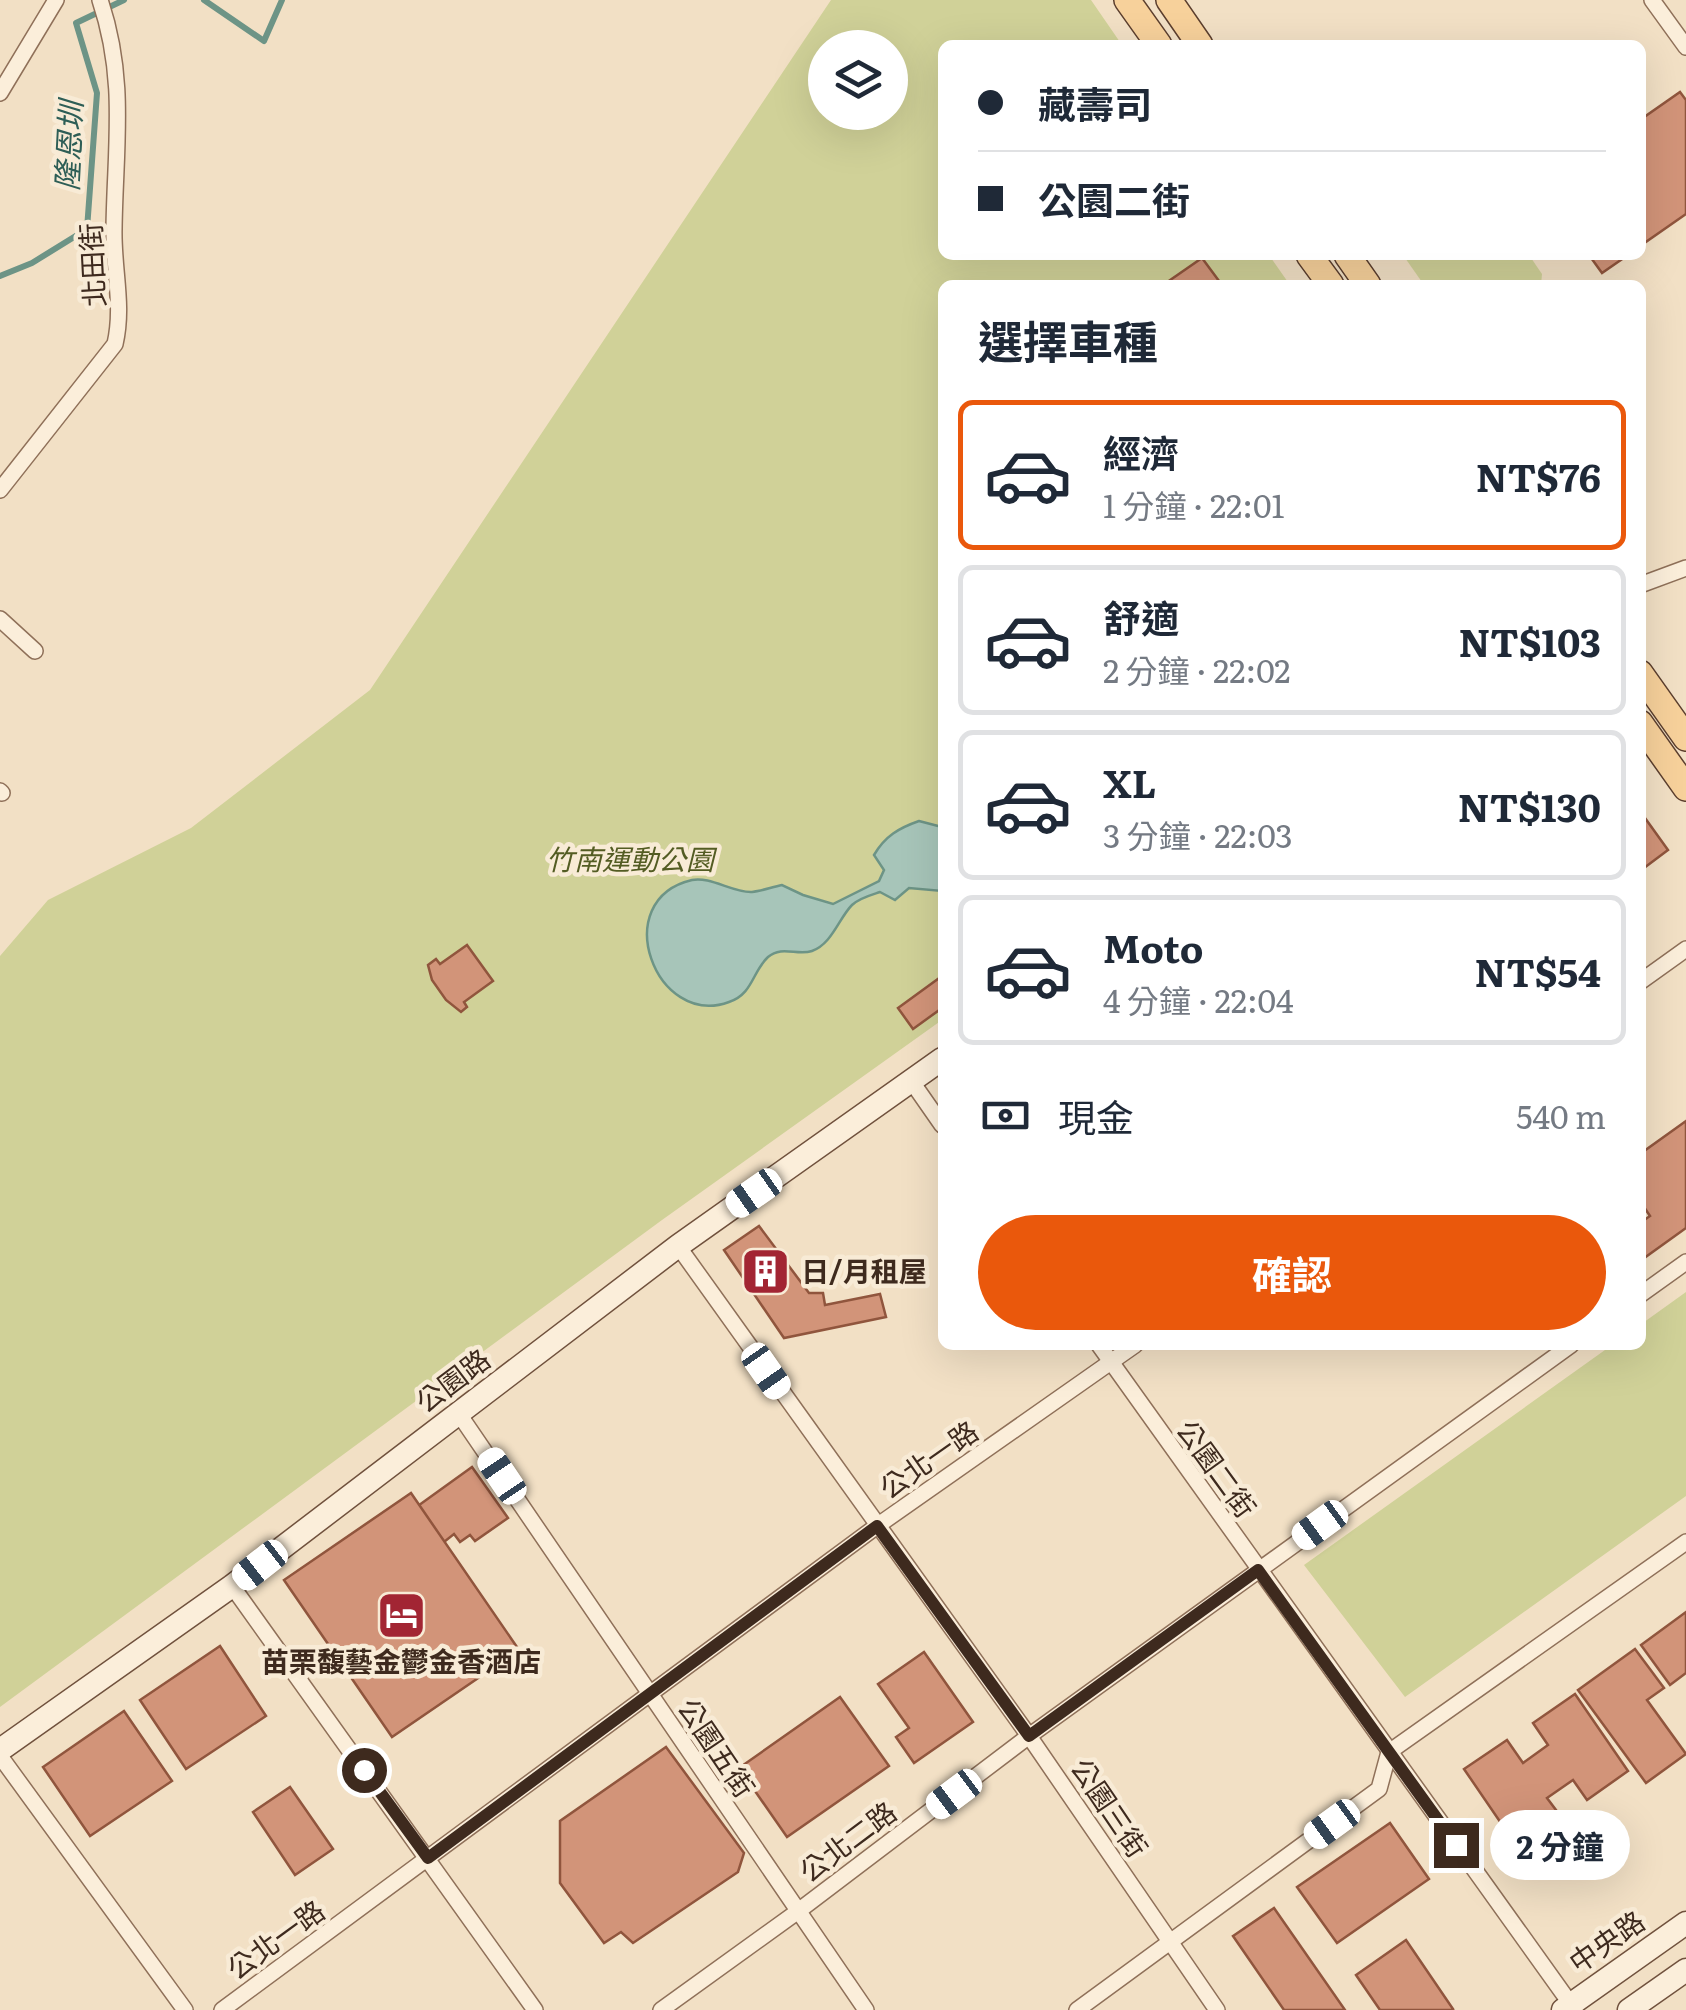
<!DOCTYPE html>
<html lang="zh-TW">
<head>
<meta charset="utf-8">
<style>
	:root { --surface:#fff; --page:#f2f2f3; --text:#1f2937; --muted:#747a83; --line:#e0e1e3; --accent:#ea580c }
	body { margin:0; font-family:Literata,"Noto Sans TC",serif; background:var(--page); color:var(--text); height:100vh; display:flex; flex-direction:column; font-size:38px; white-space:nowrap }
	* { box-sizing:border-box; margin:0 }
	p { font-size:32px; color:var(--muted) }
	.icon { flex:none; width:55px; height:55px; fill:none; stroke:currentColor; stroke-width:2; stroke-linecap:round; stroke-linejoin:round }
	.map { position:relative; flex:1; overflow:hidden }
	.sheet { position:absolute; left:938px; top:280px; width:708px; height:1070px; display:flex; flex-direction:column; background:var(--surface); border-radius:15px; box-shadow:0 10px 40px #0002 }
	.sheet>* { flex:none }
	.top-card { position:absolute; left:938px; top:40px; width:708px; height:220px; border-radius:15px; box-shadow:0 10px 40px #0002; display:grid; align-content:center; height:220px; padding:0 40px; background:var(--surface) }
	.tools { position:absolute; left:808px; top:30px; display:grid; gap:20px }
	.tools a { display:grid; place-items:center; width:100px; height:100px; border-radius:50%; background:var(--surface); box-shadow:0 10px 40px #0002; font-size:50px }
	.end { position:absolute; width:45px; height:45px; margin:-22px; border:12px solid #3e2a1e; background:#fff; box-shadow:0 0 0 5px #fff }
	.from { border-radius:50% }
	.bubble { position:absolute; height:70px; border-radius:35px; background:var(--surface); box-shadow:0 10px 40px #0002; font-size:32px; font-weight:700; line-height:70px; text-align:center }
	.car { position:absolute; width:30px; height:60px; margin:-30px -15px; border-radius:12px; box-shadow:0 0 8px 2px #0007; background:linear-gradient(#fff 24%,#345 0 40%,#fff 0 76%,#345 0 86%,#fff 0) }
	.top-card b { display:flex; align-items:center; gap:35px; height:95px; font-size:38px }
	.top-card b+b { border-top:2px solid var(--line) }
	.top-card i { width:25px; height:25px; background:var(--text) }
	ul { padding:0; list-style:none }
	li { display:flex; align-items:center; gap:30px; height:150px; margin:0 20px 15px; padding:0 20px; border:5px solid var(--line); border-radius:15px }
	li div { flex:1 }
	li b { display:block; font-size:38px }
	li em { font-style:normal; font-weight:700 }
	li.current { border-color:var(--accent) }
	li>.icon { width:90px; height:90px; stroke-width:1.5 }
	h2 { padding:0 40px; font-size:45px; line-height:120px }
	.pay { display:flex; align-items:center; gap:25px; height:110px; padding:0 40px; font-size:38px }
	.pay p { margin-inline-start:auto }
	.action { display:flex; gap:20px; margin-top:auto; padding:20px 40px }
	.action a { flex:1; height:115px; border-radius:60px; background:var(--accent); color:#fff; font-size:40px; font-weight:700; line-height:115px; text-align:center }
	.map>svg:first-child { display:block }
	.green { fill:#d0d198; fill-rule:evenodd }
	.water { fill:#a7c5b9; stroke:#6d9486; stroke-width:2.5 }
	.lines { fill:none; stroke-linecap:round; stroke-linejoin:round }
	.stream { stroke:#6d9486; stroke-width:6 }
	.building { fill:#d29479; stroke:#90553d; stroke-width:2.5 }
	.street-casing { stroke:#8f7059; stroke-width:18 }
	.secondary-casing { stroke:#70513d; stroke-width:25 }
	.primary-casing { stroke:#5c3f2e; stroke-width:28 }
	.street { stroke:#fbeeda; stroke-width:15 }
	.secondary { stroke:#fbeeda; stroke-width:22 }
	.primary { stroke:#f7d19b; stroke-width:25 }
	.route { stroke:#3e2a1e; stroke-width:12 }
	.labels { text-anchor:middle; stroke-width:9; stroke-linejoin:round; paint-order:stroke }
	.street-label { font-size:28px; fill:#3e2a1e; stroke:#f8ebd6 }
	.park-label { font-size:28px; font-style:italic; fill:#535c23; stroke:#f8ebd6 }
	.poi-label { font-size:28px; font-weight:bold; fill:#3e2a1e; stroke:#f8ebd6; text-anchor:start }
	.water-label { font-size:30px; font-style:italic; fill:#2d5e56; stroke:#f8ebd6 }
</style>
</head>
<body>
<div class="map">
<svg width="1686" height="2010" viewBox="0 0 1686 2010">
	<rect width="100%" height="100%" fill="#f2e0c5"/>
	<g class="green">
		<path d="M 831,0 L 1091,0 L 1122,45 L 942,45 L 942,255 L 1269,255 L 1290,285 L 942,285 L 942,1020 L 662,1220 L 0,1707 L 0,956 L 48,900 L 191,828 L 370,690 ZM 825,48 L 890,48 L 890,112 L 825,112 Z"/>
		<path d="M 1403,255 L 1529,255 L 1542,274 L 1541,285 L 1424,285 Z"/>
		<path d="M 1686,1292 L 1686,1496 L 1405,1697 L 1304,1565 L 1612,1345 L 1640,1345 L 1640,1325 Z"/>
	</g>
	<path class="water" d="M 919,821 L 942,827 L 942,891 L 909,888 L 895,900 L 880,892 C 871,895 859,898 852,905 C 839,918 832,944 812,951 C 797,956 782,945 768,957 C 752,972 753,994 729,1002 C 656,1029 607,900 692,880 C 710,876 733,893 752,892 C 762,891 772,887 782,885 L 803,895 L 833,904 L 879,881 L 884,870 L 874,855 C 885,836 899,828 919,821 Z"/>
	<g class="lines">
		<g class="stream">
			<path d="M 204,0 L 264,41 L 282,0"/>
			<path d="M 0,276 L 32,263 L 87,229 L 97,93 L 76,23 L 124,0"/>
		</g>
	</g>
	<g class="building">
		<path d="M 1680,92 L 1686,100 L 1686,214 L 1640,246 L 1640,120 Z"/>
		<path d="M 1589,255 L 1628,255 L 1602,273 Z"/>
		<path d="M 1202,258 L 1222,285 L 1163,285 Z"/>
		<path d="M 1640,811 L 1668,850 L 1640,871 Z"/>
		<path d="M 467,945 L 493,981 L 464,1002 L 467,1007 L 461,1012 L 446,1000 L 432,980 L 428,965 L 436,959 L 440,964 Z"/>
		<path d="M 942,976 L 942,1008 L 913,1029 L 898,1008 Z"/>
		<path d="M 1686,1121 L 1686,1228 L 1640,1261 L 1640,1223 L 1650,1216 L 1640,1201 L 1640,1154 Z"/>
		<path d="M 759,1226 L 809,1293 L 823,1293 L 825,1305 L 880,1294 L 886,1317 L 784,1338 L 724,1250 Z"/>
		<path d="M 472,1467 L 508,1518 L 475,1541 L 470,1535 L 460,1542 L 454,1534 L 444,1542 L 438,1534 L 435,1536 L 415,1508 Z"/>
		<path d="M 411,1493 L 519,1650 L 392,1737 L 284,1580 Z"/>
		<path d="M 1686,1612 L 1686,1673 L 1670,1685 L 1641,1645 Z"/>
		<path d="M 220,1646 L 266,1716 L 186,1769 L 140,1700 Z"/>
		<path d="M 1635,1649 L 1664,1688 L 1647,1700 L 1686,1754 L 1646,1783 L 1578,1690 Z"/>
		<path d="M 924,1652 L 973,1722 L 914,1763 L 896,1737 L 909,1728 L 878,1684 Z"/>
		<path d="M 1575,1694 L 1628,1771 L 1587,1800 L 1573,1780 L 1547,1798 L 1562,1818 L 1518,1848 L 1464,1769 L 1507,1740 L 1523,1763 L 1548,1745 L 1533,1723 Z"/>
		<path d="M 840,1697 L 889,1766 L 787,1837 L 739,1768 Z"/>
		<path d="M 124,1711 L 172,1781 L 90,1836 L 43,1767 Z"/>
		<path d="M 666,1747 L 744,1853 L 738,1872 L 633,1943 L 621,1932 L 604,1943 L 560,1883 L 560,1821 Z"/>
		<path d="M 290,1787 L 333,1849 L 295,1875 L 253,1812 Z"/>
		<path d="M 1390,1823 L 1429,1879 L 1337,1943 L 1297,1887 Z"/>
		<path d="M 1274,1908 L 1345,2010 L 1284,2010 L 1233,1936 Z"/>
		<path d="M 1406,1940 L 1453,2009 L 1451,2010 L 1380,2010 L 1356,1975 Z"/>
	</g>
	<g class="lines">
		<defs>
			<g id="street">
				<path d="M 1652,0 L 1686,47"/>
				<path d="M 0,93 L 56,0"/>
				<path d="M 0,490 L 115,344 C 124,305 113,269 114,229 C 115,147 127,80 100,0"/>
				<path d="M 1640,585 L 1686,568"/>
				<path d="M 0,619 L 35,651"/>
				<path d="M 0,791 L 2,793"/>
				<path d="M 1640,982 L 1686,949"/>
				<path d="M 912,1082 L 942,1125"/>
				<path d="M 678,1246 L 1029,1736 L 1217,2010"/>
				<path d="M 1640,1295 L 1686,1262"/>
				<path d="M 1099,1345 L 1575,2010"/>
				<path d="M 459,1414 L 866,2010"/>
				<path d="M 232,1586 L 535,2010"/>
				<path d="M 0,1756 L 185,2010"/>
				<path d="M 222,2010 L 877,1526 L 1135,1345"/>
				<path d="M 661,2010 L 797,1912 L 1029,1736 L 1571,1345"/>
				<path d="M 1077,2010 L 1379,1789 L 1389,1752 L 1686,1542"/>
			</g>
			<g id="secondary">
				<path d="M 0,1750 L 232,1586 L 678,1246 L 942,1059"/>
				<path d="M 1563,2010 L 1686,1923"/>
				<path d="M 1629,2010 L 1686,1970"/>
			</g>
			<g id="primary">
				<path d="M 1127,0 L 1159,45"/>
				<path d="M 1169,0 L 1200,45"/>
				<path d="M 1309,255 L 1331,285"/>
				<path d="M 1347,255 L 1368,285"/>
				<path d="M 1640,673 L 1686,738"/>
				<path d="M 1640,723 L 1686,788"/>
			</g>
		</defs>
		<use href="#street" class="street-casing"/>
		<use href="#secondary" class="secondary-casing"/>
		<use href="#primary" class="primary-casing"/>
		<use href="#street" class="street"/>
		<use href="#secondary" class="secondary"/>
		<use href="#primary" class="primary"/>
	</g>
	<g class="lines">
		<path class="route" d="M 364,1770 L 428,1858 L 877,1526 L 1029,1736 L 1258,1570 L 1456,1845"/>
	</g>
	<defs>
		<symbol id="building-square" viewBox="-11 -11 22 22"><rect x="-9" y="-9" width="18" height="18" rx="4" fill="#a22533" stroke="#f8ebd6"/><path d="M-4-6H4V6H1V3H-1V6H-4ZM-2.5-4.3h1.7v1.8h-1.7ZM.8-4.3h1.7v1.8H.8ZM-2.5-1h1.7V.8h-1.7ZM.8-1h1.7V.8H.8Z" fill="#fff"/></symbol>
		<symbol id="hotel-square" viewBox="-11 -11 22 22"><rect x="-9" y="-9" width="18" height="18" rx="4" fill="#a22533" stroke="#f8ebd6"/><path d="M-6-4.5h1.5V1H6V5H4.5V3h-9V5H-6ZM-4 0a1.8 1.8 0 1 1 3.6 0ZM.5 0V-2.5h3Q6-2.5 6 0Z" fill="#fff"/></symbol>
	</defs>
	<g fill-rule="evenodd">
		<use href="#building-square" x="738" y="1244" width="55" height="55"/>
		<use href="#hotel-square" x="374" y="1588" width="55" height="55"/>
	</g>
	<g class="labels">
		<g class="street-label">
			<text transform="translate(93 265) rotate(-93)" y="10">北田街</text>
			<text transform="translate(453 1381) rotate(-37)" y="10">公園路</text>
			<text transform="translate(929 1460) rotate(-35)" y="10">公北一路</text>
			<text transform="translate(1216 1469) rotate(54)" y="10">公園二街</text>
			<text transform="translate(716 1748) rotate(56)" y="10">公園五街</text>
			<text transform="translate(1109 1808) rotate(56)" y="10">公園三街</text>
			<text transform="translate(848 1842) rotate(-37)" y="10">公北二路</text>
			<text transform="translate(276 1940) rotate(-36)" y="10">公北一路</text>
			<text transform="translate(1607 1942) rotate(-35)" y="10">中央路</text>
		</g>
		<g class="park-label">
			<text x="630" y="870">竹南運動公園</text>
		</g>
		<g class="poi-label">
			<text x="801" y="1282">日/月租屋</text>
			<text x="401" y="1672" text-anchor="middle">苗栗馥藝金鬱金香酒店</text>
		</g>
		<g class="water-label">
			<text transform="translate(70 146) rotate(-87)" y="10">隆恩圳</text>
		</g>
	</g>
</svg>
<div class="tools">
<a><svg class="icon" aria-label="layers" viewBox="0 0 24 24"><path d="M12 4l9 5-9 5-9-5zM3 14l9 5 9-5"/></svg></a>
</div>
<i class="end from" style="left:364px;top:1770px"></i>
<i class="end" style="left:1456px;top:1845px"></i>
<div class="bubble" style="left:1490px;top:1810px;width:140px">2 分鐘</div>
<i class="car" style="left:754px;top:1193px;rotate:235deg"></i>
<i class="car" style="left:766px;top:1371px;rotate:145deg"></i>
<i class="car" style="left:502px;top:1476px;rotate:326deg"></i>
<i class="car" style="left:1320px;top:1525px;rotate:234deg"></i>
<i class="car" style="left:260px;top:1565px;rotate:232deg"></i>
<i class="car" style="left:954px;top:1794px;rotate:233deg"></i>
<i class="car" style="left:1332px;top:1824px;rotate:234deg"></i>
<div class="top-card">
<b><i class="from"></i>藏壽司</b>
<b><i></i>公園二街</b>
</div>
<section class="sheet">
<h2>選擇車種</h2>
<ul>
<li class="current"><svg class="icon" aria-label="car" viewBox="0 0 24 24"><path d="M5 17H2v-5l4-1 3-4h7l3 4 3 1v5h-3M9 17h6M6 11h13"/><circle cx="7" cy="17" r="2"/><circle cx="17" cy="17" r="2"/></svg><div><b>經濟</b><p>1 分鐘 · 22:01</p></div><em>NT$76</em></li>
<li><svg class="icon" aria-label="car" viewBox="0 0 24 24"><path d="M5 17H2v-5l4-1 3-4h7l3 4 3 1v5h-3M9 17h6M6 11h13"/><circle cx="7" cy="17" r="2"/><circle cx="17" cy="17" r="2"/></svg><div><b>舒適</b><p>2 分鐘 · 22:02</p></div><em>NT$103</em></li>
<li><svg class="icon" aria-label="car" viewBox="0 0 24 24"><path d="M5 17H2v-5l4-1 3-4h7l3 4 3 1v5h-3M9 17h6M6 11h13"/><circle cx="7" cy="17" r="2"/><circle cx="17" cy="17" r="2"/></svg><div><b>XL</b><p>3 分鐘 · 22:03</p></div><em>NT$130</em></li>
<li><svg class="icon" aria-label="car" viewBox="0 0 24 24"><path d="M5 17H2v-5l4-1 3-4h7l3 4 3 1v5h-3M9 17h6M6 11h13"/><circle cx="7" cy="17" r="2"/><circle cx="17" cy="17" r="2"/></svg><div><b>Moto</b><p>4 分鐘 · 22:04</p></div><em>NT$54</em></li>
</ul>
<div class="pay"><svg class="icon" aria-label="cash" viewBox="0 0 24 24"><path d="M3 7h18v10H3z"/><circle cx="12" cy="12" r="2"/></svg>現金<p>540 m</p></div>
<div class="action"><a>確認</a></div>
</section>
</div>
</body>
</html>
